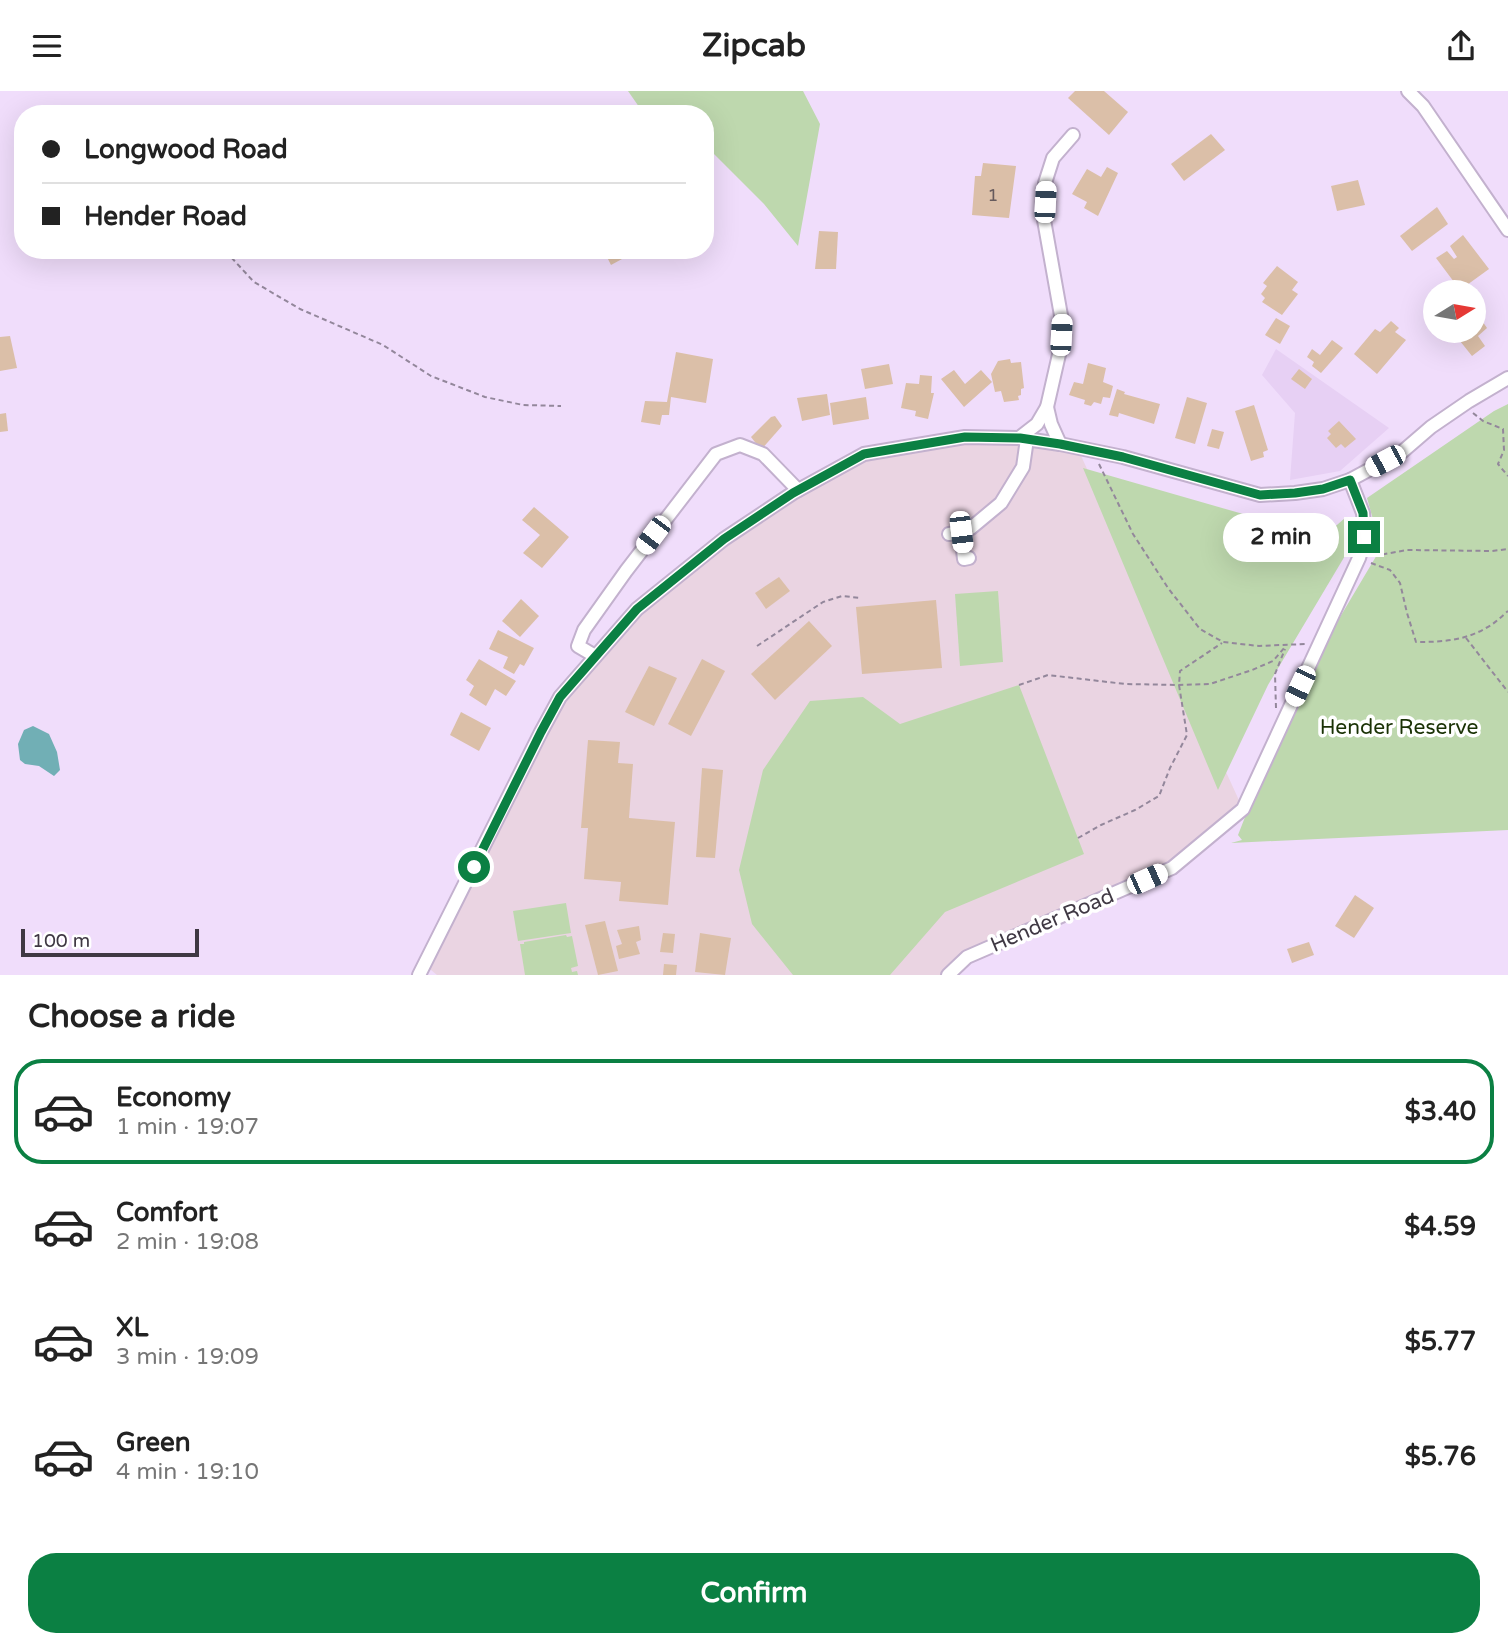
<!DOCTYPE html>
<html lang="en">
<head>
<meta charset="utf-8">
<style>
	:root { --surface:#fff; --page:#f2f2f2; --text:#222; --muted:#767676; --line:#e0e0e0; --accent:#0b8043 }
	body { margin:0; font-family:"Varela Round",sans-serif; background:var(--page); color:var(--text); height:100vh; display:flex; flex-direction:column; font-size:26px; white-space:nowrap }
	* { box-sizing:border-box; margin:0 }
	p { font-size:23px; color:var(--muted) }
	.icon { flex:none; width:38px; height:38px; fill:none; stroke:currentColor; stroke-width:2; stroke-linecap:round; stroke-linejoin:round }
	.map { position:relative; height:884px; overflow:hidden }
	.drawer { display:flex; flex-direction:column; background:var(--surface); flex:1 }
	.drawer>* { flex:none }
	.top-card { position:absolute; left:14px; top:14px; width:700px; height:154px; border-radius:28px; box-shadow:0 7px 28px #0002; display:grid; align-content:center; height:154px; padding:0 28px; background:var(--surface) }
	.needle { width:46px; rotate:79deg }
	.fabs { position:absolute; left:1423px; top:189px; display:grid; gap:14px }
	.fabs a { display:grid; place-items:center; width:63px; height:63px; border-radius:50%; background:var(--surface); box-shadow:0 7px 28px #0002; font-size:35px }
	.scale { position:absolute; left:21px; bottom:18px; width:178px; box-sizing:border-box; padding-left:7px; border:4px solid #3f3843; border-top:0; font-size:19px; line-height:24px; white-space:nowrap; color:#3f3843; -webkit-text-stroke:5px #fff; paint-order:stroke }
	.end { position:absolute; width:32px; height:32px; margin:-16px; border:9px solid #0b8043; background:#fff; box-shadow:0 0 0 4px #fff }
	.from { border-radius:50% }
	.bubble { position:absolute; height:49px; border-radius:24px; background:var(--surface); box-shadow:0 7px 28px #0002; font-size:23px; font-weight:800; line-height:49px; text-align:center }
	.car { position:absolute; width:21px; height:42px; margin:-21px -10px; border-radius:9px; box-shadow:0 0 5px 2px #0007; background:linear-gradient(#fff 24%,#345 0 40%,#fff 0 76%,#345 0 86%,#fff 0) }
	.top-card b { display:flex; align-items:center; gap:24px; height:66px; font-size:26px }
	.top-card b+b { border-top:2px solid var(--line) }
	.top-card i { width:18px; height:18px; background:var(--text) }
	ul { padding:0; list-style:none }
	li { display:flex; align-items:center; gap:21px; height:105px; margin:0 14px 10px; padding:0 14px; border:4px solid transparent; border-radius:28px }
	li div { flex:1 }
	li b { display:block; font-size:26px }
	li em { font-style:normal; font-weight:800 }
	li.selected { border-color:var(--accent) }
	li>.icon { width:63px; height:63px; stroke-width:1.5 }
	h2 { padding:0 28px; font-size:32px; line-height:84px }
	.primary-button { display:flex; gap:14px; margin-top:auto; padding:14px 28px }
	.primary-button a { flex:1; height:80px; border-radius:28px; background:var(--accent); color:#fff; font-size:28px; font-weight:800; line-height:80px; text-align:center }
	header { display:flex; justify-content:space-between; align-items:center; height:91px; padding:0 28px; background:var(--surface); font-size:32px; font-weight:800 }
	.map>svg:first-child { display:block }
	.built { fill:#e7d0f4 }
	.education { fill:#ead4e2 }
	.green { fill:#bed8ae }
	.water { fill:#71afb5 }
	.building { fill:#dbbfa8 }
	.lines { fill:none; stroke-linecap:round; stroke-linejoin:round }
	.minor-casing { stroke:#c3b1ce; stroke-width:16 }
	.path { stroke:#93879b; stroke-width:2; stroke-dasharray:5 3.5; stroke-linecap:butt }
	.minor { stroke:#fff; stroke-width:12 }
	.route { stroke:#0b8043; stroke-width:9 }
	.labels { text-anchor:middle; stroke-width:7; stroke-linejoin:round; paint-order:stroke }
	.number-label { font-size:18px; fill:#665a5c }
	.park-label { font-size:21px; fill:#1a3205; stroke:#fff }
	.street-label { font-size:21px; fill:#3f3843; stroke:#fff }
</style>
</head>
<body>
<header><svg class="icon" aria-label="menu" viewBox="0 0 24 24"><path d="M4 6h16M4 12h16M4 18h16"/></svg>Zipcab<svg class="icon" aria-label="share" viewBox="0 0 24 24"><path d="M12 15V3M7 8l5-5 5 5M5 13v7h14v-7"/></svg></header>
<div class="map">
<svg width="1508" height="884" viewBox="0 0 1508 884">
	<rect width="100%" height="100%" fill="#f0ddfb"/>
	<path class="built" d="M 1276,258 L 1389,337 L 1340,380 L 1290,389 L 1295,322 L 1262,284 Z"/>
	<path class="education" d="M 965,346 L 1077,356 L 1243,718 L 1172,777 L 968,866 L 948,884 L 437,884 L 425,874 L 560,606 L 637,518 L 724,448 L 864,363 Z"/>
	<g class="green">
		<path d="M 628,0 L 803,0 L 820,33 L 798,155 L 764,113 L 709,58 L 705,57 L 705,23 L 644,23 Z"/>
		<path d="M 1508,313 L 1508,739 L 1231,752 L 1242,749 L 1238,744 L 1292,607 L 1381,457 L 1367,407 L 1494,320 Z"/>
		<path d="M 1083,377 L 1323,446 L 1345,427 L 1352,453 L 1268,594 L 1218,699 Z"/>
		<path d="M 998,500 L 1003,571 L 960,575 L 955,503 Z"/>
		<path d="M 1019,594 L 1084,763 L 945,821 L 890,884 L 793,884 L 752,833 L 739,779 L 763,679 L 810,610 L 863,606 L 900,633 Z"/>
		<path d="M 566,812 L 571,842 L 518,850 L 513,820 Z"/>
		<path d="M 566,844 L 567,846 L 572,845 L 578,875 L 571,877 L 572,881 L 577,880 L 578,884 L 525,884 L 520,853 L 524,853 L 524,851 Z"/>
	</g>
	<path class="water" d="M 33,635 L 49,643 L 57,661 L 60,679 L 54,685 L 39,675 L 25,673 L 20,669 L 18,653 L 24,639 Z"/>
	<g class="building">
		<path d="M 1075,0 L 1104,0 L 1128,21 L 1109,44 L 1068,7 Z"/>
		<path d="M 1211,43 L 1225,59 L 1184,90 L 1171,73 Z"/>
		<path d="M 983,72 L 1016,75 L 1009,127 L 972,124 L 975,85 L 981,85 Z"/>
		<path d="M 1107,76 L 1118,82 L 1098,125 L 1084,117 L 1087,111 L 1072,103 L 1087,78 L 1101,86 Z"/>
		<path d="M 1358,89 L 1365,114 L 1337,120 L 1331,95 Z"/>
		<path d="M 1437,116 L 1448,133 L 1412,160 L 1400,145 Z"/>
		<path d="M 819,140 L 838,141 L 836,178 L 815,178 Z"/>
		<path d="M 1463,144 L 1489,178 L 1460,199 L 1436,167 L 1447,160 L 1454,168 L 1457,166 L 1450,155 Z"/>
		<path d="M 589,159 L 632,159 L 633,162 L 611,174 L 604,160 L 593,167 Z"/>
		<path d="M 1277,175 L 1298,191 L 1292,199 L 1298,203 L 1282,224 L 1262,211 L 1265,207 L 1261,203 L 1267,195 L 1263,192 Z"/>
		<path d="M 1474,218 L 1487,237 L 1478,245 L 1485,255 L 1472,265 L 1452,240 L 1474,240 Z"/>
		<path d="M 1276,227 L 1290,235 L 1280,253 L 1265,244 Z"/>
		<path d="M 1391,230 L 1399,237 L 1395,241 L 1406,249 L 1377,283 L 1354,263 L 1375,238 L 1380,241 Z"/>
		<path d="M 10,245 L 17,277 L 0,280 L 0,246 Z"/>
		<path d="M 1332,249 L 1343,257 L 1321,282 L 1312,275 L 1314,271 L 1307,266 L 1312,258 L 1320,264 Z"/>
		<path d="M 676,261 L 713,268 L 706,312 L 671,306 L 669,324 L 662,324 L 660,334 L 641,331 L 645,310 L 667,311 Z"/>
		<path d="M 1010,268 L 1011,272 L 1021,271 L 1024,297 L 1021,298 L 1021,304 L 1018,305 L 1019,309 L 1004,311 L 1001,300 L 995,301 L 991,283 L 998,270 Z"/>
		<path d="M 1088,272 L 1106,277 L 1103,291 L 1113,295 L 1110,307 L 1103,306 L 1101,313 L 1094,311 L 1091,315 L 1084,313 L 1085,309 L 1069,304 L 1074,291 L 1083,293 Z"/>
		<path d="M 889,273 L 893,293 L 865,298 L 861,278 Z"/>
		<path d="M 1299,278 L 1312,288 L 1305,298 L 1291,288 Z"/>
		<path d="M 954,279 L 965,293 L 981,279 L 992,291 L 964,316 L 941,288 Z"/>
		<path d="M 920,284 L 932,285 L 931,302 L 934,302 L 928,328 L 915,325 L 916,320 L 901,317 L 906,292 L 919,293 Z"/>
		<path d="M 1117,298 L 1125,301 L 1124,303 L 1160,313 L 1154,333 L 1119,322 L 1118,326 L 1109,324 Z"/>
		<path d="M 827,303 L 830,324 L 802,330 L 797,307 Z"/>
		<path d="M 866,306 L 869,328 L 833,334 L 830,312 Z"/>
		<path d="M 1187,306 L 1207,312 L 1195,353 L 1175,347 Z"/>
		<path d="M 1254,314 L 1268,359 L 1263,361 L 1264,366 L 1251,370 L 1235,320 Z"/>
		<path d="M 6,322 L 8,340 L 0,341 L 0,323 Z"/>
		<path d="M 775,325 L 782,335 L 761,359 L 751,346 L 771,326 Z"/>
		<path d="M 1339,330 L 1356,348 L 1345,357 L 1341,353 L 1336,357 L 1327,347 L 1331,343 L 1328,340 Z"/>
		<path d="M 1212,338 L 1224,341 L 1219,358 L 1207,355 Z"/>
		<path d="M 534,416 L 569,446 L 542,477 L 523,462 L 540,444 L 522,429 Z"/>
		<path d="M 779,486 L 790,500 L 766,518 L 755,502 Z"/>
		<path d="M 521,508 L 539,525 L 520,546 L 502,530 Z"/>
		<path d="M 936,509 L 942,577 L 862,583 L 856,516 Z"/>
		<path d="M 809,530 L 832,555 L 775,609 L 751,583 Z"/>
		<path d="M 498,539 L 534,557 L 524,575 L 520,573 L 514,583 L 503,577 L 508,566 L 489,558 Z"/>
		<path d="M 479,568 L 516,590 L 506,605 L 495,598 L 486,615 L 469,604 L 474,595 L 466,589 Z"/>
		<path d="M 702,568 L 725,580 L 691,645 L 668,633 Z"/>
		<path d="M 649,575 L 677,587 L 654,635 L 625,621 Z"/>
		<path d="M 461,621 L 491,637 L 479,660 L 450,644 Z"/>
		<path d="M 588,649 L 620,651 L 618,672 L 633,673 L 629,727 L 675,731 L 668,814 L 619,810 L 621,791 L 584,788 L 588,737 L 581,737 Z"/>
		<path d="M 702,677 L 723,679 L 715,767 L 696,766 Z"/>
		<path d="M 1355,804 L 1374,817 L 1354,847 L 1335,835 Z"/>
		<path d="M 605,830 L 618,880 L 598,884 L 585,834 Z"/>
		<path d="M 639,835 L 641,849 L 636,851 L 640,863 L 619,868 L 616,855 L 622,853 L 617,839 Z"/>
		<path d="M 663,842 L 675,843 L 673,862 L 660,861 Z"/>
		<path d="M 700,842 L 731,847 L 725,884 L 695,881 Z"/>
		<path d="M 1309,851 L 1314,864 L 1292,872 L 1287,858 Z"/>
		<path d="M 664,873 L 677,874 L 676,884 L 663,884 Z"/>
	</g>
	<g class="lines">
		<defs>
			<g id="minor">
				<path d="M 1408,0 L 1423,15 L 1508,139"/>
				<path d="M 1047,316 L 1051,333 L 1060,353"/>
				<path d="M 1019,347 L 1037,333 L 1047,316 L 1060,259 L 1062,230 L 1044,129 L 1045,92 L 1053,67 L 1073,44"/>
				<path d="M 961,441 L 964,468 L 969,467"/>
				<path d="M 949,443 L 961,441 L 971,437 L 1001,412 L 1023,376 L 1027,348"/>
				<path d="M 595,565 L 578,555 L 584,539 L 626,480 L 716,363 L 740,354 L 763,363 L 798,399"/>
				<path d="M 419,884 L 541,641 L 560,606 L 637,518 L 724,448 L 793,402 L 864,363 L 965,346 L 1019,347 L 1060,353 L 1123,366 L 1260,404 L 1295,402 L 1323,398 L 1350,389 L 1402,361 L 1431,336 L 1469,310 L 1508,287"/>
				<path d="M 948,884 L 967,866 L 1172,777 L 1243,718 L 1359,467 L 1365,446 L 1363,422 L 1350,389"/>
			</g>
		</defs>
		<use href="#minor" class="minor-casing"/>
		<g class="path">
			<path d="M 228,159 L 230,165 L 254,191 L 300,218 L 383,254 L 431,285 L 485,306 L 523,314 L 561,315"/>
			<path d="M 1473,322 L 1483,330 L 1503,338 L 1504,359 L 1498,373 L 1508,385"/>
			<path d="M 1099,373 L 1133,443 L 1168,497 L 1200,538 L 1223,551 L 1259,555 L 1305,553"/>
			<path d="M 1374,465 L 1407,459 L 1492,460 L 1508,458"/>
			<path d="M 1371,472 L 1390,479 L 1400,492 L 1407,522 L 1416,551 C 1440,551 1464,550 1486,537 C 1494,533 1501,526 1508,520"/>
			<path d="M 1466,547 L 1508,601"/>
			<path d="M 757,555 L 823,511 L 842,505 L 860,507"/>
			<path d="M 1019,594 L 1048,584 L 1125,593 L 1179,594 L 1210,593 L 1252,579 L 1273,570 L 1285,556"/>
			<path d="M 1276,617 L 1275,583 L 1285,558"/>
			<path d="M 1078,747 L 1101,734 L 1135,719 L 1159,705 L 1170,677 L 1187,644 L 1179,594 L 1180,580 L 1222,552"/>
		</g>
		<use href="#minor" class="minor"/>
	</g>
	<g class="lines">
		<path class="route" d="M 474,776 L 541,641 L 560,606 L 637,518 L 724,448 L 793,402 L 864,363 L 965,346 L 1020,347 L 1060,353 L 1123,366 L 1260,404 L 1295,402 L 1323,398 L 1350,389 L 1363,422 L 1364,446"/>
	</g>
	<g class="labels">
		<g class="number-label">
			<text x="993" y="110">1</text>
		</g>
		<g class="park-label">
			<text x="1399" y="643">Hender Reserve</text>
		</g>
		<g class="street-label">
			<text transform="translate(1052 829) rotate(-23)" y="7">Hender Road</text>
		</g>
	</g>
</svg>
<div class="fabs">
<a><svg class="needle" viewBox="-14 -14 28 28"><path d="M0-13l5 13h-10z" fill="#e53935"/><path d="M0 13l5-13h-10z" fill="#767676"/></svg></a>
</div>
<div class="scale">100 m</div>
<i class="end from" style="left:474px;top:776px"></i>
<i class="end" style="left:1364px;top:446px"></i>
<div class="bubble" style="left:1223px;top:422px;width:116px">2 min</div>
<i class="car" style="left:1045px;top:111px;rotate:3deg"></i>
<i class="car" style="left:1061px;top:244px;rotate:3deg"></i>
<i class="car" style="left:1385px;top:370px;rotate:242deg"></i>
<i class="car" style="left:961px;top:441px;rotate:173deg"></i>
<i class="car" style="left:653px;top:444px;rotate:217deg"></i>
<i class="car" style="left:1300px;top:595px;rotate:205deg"></i>
<i class="car" style="left:1147px;top:788px;rotate:66deg"></i>
<div class="top-card">
<b><i class="from"></i>Longwood Road</b>
<b><i></i>Hender Road</b>
</div>
</div>
<section class="drawer">
<h2>Choose a ride</h2>
<ul>
<li class="selected"><svg class="icon" aria-label="car" viewBox="0 0 24 24"><path d="M5 17H2v-5l4-1 3-4h7l3 4 3 1v5h-3M9 17h6M6 11h13"/><circle cx="7" cy="17" r="2"/><circle cx="17" cy="17" r="2"/></svg><div><b>Economy</b><p>1 min · 19:07</p></div><em>$3.40</em></li>
<li><svg class="icon" aria-label="car" viewBox="0 0 24 24"><path d="M5 17H2v-5l4-1 3-4h7l3 4 3 1v5h-3M9 17h6M6 11h13"/><circle cx="7" cy="17" r="2"/><circle cx="17" cy="17" r="2"/></svg><div><b>Comfort</b><p>2 min · 19:08</p></div><em>$4.59</em></li>
<li><svg class="icon" aria-label="car" viewBox="0 0 24 24"><path d="M5 17H2v-5l4-1 3-4h7l3 4 3 1v5h-3M9 17h6M6 11h13"/><circle cx="7" cy="17" r="2"/><circle cx="17" cy="17" r="2"/></svg><div><b>XL</b><p>3 min · 19:09</p></div><em>$5.77</em></li>
<li><svg class="icon" aria-label="car" viewBox="0 0 24 24"><path d="M5 17H2v-5l4-1 3-4h7l3 4 3 1v5h-3M9 17h6M6 11h13"/><circle cx="7" cy="17" r="2"/><circle cx="17" cy="17" r="2"/></svg><div><b>Green</b><p>4 min · 19:10</p></div><em>$5.76</em></li>
</ul>
<div class="primary-button"><a>Confirm</a></div>
</section>
</body>
</html>
